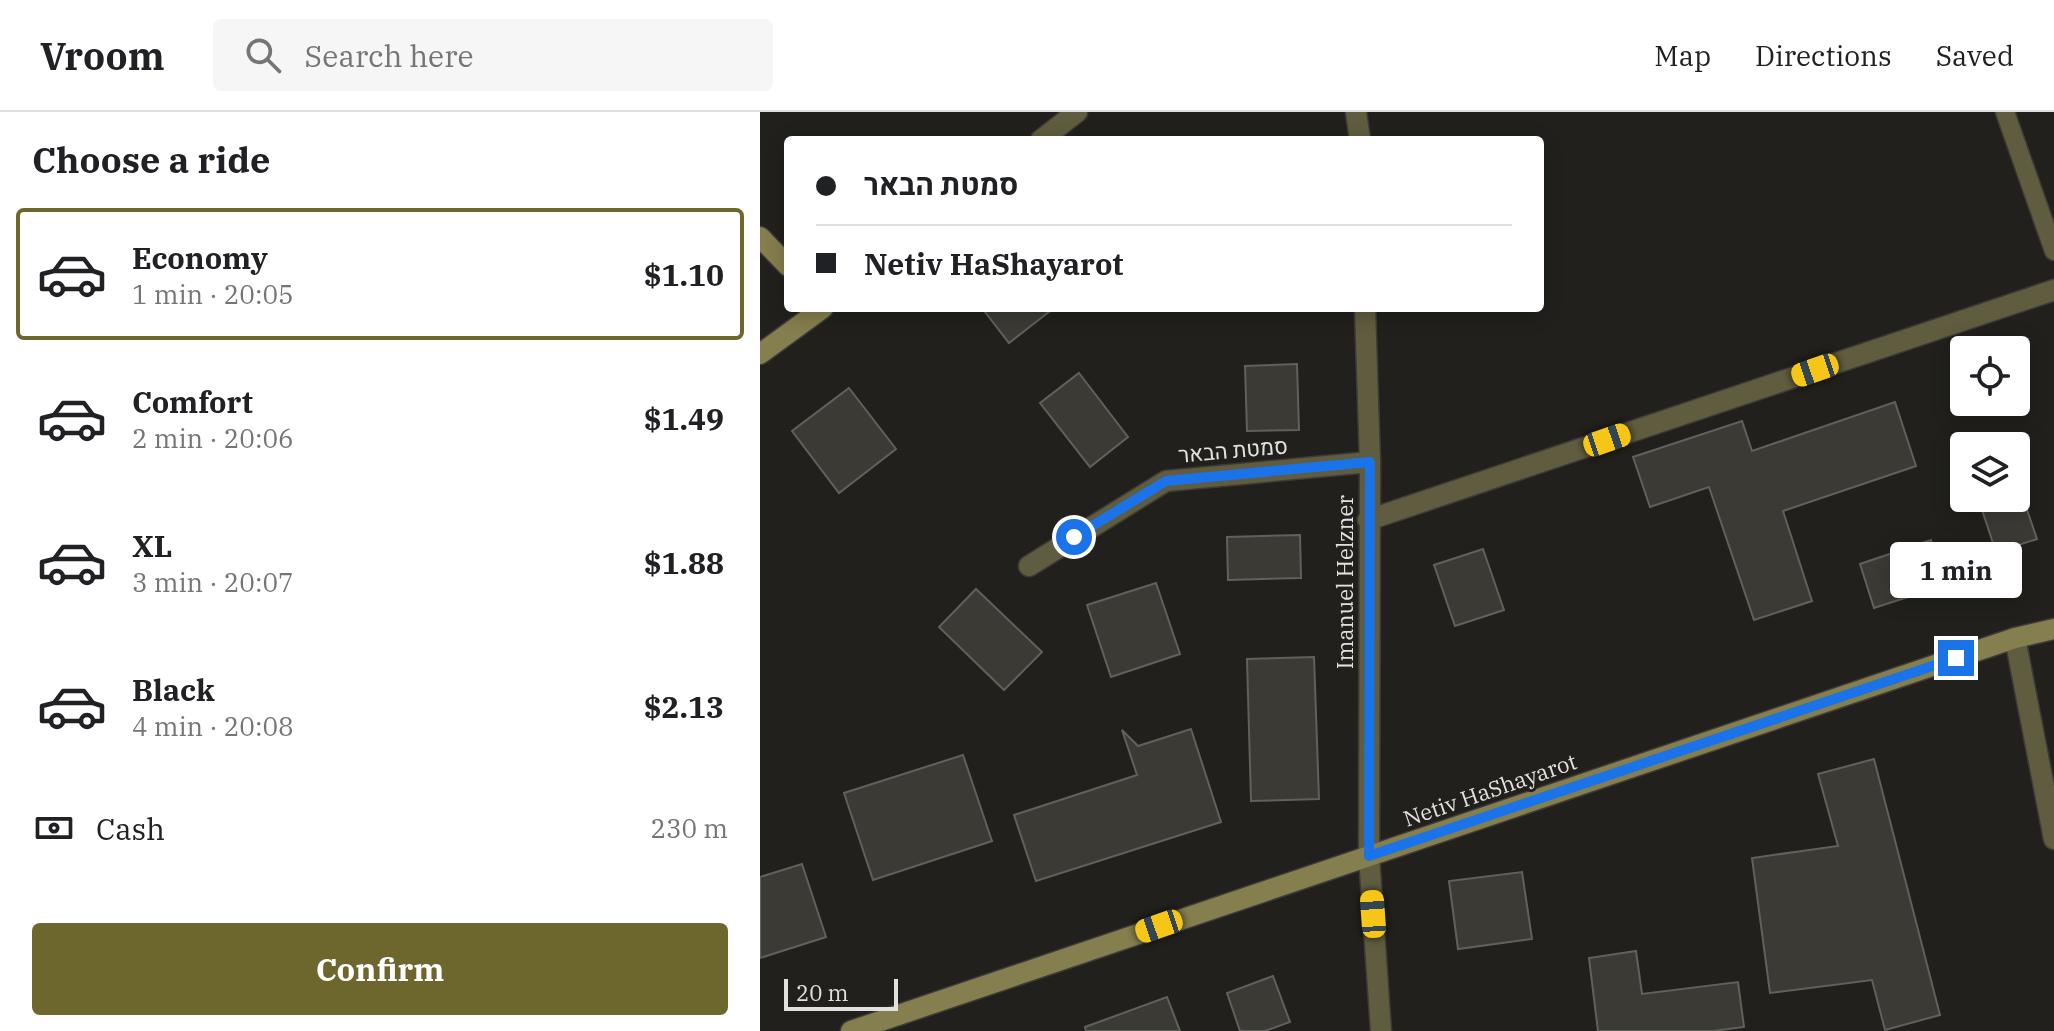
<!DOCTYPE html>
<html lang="en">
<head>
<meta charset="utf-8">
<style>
	:root { --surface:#fff; --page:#f6f6f6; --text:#202124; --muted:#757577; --line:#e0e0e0; --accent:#6d662d }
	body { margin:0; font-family:"IBM Plex Serif",Heebo,serif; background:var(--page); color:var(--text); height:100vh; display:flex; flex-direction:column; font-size:30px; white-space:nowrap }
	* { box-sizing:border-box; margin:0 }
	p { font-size:26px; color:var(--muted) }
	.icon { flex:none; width:44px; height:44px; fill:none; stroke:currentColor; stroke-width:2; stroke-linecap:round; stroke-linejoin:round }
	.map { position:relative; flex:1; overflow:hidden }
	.sheet { display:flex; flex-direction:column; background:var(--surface); width:760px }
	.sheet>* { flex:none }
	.top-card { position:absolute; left:24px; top:24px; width:760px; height:176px; border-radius:8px; box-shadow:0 4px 20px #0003; display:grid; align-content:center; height:176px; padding:0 32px; background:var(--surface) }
	.tools { position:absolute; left:1190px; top:224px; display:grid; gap:16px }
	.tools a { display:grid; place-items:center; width:80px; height:80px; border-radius:8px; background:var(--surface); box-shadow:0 4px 20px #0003; font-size:40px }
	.scale { position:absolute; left:24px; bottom:20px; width:114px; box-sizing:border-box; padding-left:8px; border:4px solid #e1e1de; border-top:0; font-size:22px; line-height:28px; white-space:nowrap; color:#e1e1de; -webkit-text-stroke:6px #21201c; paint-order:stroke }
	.end { position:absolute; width:36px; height:36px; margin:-18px; border:10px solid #1a73e8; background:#fff; box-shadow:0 0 0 4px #fff }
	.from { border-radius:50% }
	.bubble { position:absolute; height:56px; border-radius:8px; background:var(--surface); box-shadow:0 4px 20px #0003; font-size:26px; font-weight:800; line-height:56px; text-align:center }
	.car { position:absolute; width:24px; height:48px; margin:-24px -12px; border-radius:10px; box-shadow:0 0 6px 2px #0007; background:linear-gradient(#f5c518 24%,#345 0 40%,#f5c518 0 76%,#345 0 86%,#f5c518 0) }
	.top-card b { display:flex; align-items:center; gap:28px; height:76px; font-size:30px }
	.top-card b+b { border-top:2px solid var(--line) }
	.top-card i { width:20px; height:20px; background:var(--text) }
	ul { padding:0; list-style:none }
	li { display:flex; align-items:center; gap:24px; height:132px; margin:0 16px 12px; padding:0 16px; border:4px solid transparent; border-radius:8px }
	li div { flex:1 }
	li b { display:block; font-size:30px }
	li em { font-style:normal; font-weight:800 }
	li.on { border-color:var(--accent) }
	li>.icon { width:72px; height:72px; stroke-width:1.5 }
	h2 { padding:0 32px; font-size:36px; line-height:96px }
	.pay { display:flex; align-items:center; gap:20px; height:88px; padding:0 32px; font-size:30px }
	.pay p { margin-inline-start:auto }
	.button { display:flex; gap:16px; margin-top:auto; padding:16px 32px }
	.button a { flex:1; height:92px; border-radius:8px; background:var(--accent); color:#fff; font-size:32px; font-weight:800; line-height:92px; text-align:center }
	header { display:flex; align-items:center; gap:48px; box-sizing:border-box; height:112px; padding:0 40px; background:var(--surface); border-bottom:2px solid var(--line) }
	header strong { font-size:38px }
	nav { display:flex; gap:44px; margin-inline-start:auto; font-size:28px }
	.search { width:560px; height:72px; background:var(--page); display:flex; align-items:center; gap:20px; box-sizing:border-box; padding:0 28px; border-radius:8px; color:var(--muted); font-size:30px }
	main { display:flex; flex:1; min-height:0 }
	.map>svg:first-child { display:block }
	.building { fill:#3b3a35; stroke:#61615b; stroke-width:2 }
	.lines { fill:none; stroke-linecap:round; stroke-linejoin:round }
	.lane-casing { stroke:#3c3b37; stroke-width:21 }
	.street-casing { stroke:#3c3b37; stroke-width:23 }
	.secondary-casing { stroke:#3c3b37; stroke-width:23 }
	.lane { stroke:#605c3f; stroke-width:18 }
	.street { stroke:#605c3f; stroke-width:20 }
	.secondary { stroke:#857e4e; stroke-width:20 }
	.route { stroke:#1a73e8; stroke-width:10 }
	.labels { text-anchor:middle; stroke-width:6; stroke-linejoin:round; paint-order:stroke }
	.street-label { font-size:22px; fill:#e1e1de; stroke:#21201c }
</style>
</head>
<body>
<header>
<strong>Vroom</strong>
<div class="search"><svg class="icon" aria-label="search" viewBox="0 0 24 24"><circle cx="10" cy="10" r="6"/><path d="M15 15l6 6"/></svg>Search here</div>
<nav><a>Map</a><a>Directions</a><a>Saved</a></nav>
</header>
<main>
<section class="sheet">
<h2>Choose a ride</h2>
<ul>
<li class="on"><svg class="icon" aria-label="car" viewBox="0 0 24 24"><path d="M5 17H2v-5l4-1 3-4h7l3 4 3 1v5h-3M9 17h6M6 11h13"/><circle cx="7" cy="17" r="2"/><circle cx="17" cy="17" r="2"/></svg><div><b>Economy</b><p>1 min · 20:05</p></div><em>$1.10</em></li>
<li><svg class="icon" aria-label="car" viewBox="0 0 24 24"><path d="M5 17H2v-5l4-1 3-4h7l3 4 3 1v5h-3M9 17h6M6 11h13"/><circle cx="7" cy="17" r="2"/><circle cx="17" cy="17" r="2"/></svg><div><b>Comfort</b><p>2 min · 20:06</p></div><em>$1.49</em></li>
<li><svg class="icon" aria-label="car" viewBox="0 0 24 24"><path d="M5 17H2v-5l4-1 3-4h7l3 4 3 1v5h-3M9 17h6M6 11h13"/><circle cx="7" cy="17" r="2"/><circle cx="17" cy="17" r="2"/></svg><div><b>XL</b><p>3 min · 20:07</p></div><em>$1.88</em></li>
<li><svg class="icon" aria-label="car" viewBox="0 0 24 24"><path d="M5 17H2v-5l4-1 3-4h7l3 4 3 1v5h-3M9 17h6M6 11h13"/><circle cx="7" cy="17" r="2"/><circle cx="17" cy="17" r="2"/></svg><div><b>Black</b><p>4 min · 20:08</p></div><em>$2.13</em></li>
</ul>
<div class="pay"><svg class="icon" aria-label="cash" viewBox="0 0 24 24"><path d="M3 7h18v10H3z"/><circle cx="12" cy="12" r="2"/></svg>Cash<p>230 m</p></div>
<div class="button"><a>Confirm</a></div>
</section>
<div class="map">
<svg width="1294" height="919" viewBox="0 0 1294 919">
	<rect width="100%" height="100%" fill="#21201c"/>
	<g class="building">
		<path d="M 222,196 L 294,196 L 249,231 Z"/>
		<path d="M 537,252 L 539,318 L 487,319 L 485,254 Z"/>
		<path d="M 319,261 L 368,325 L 330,355 L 280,291 Z"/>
		<path d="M 89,276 L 136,337 L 79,381 L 32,319 Z"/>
		<path d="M 1135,290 L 1156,354 L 1023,399 L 1052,489 L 994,508 L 949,375 L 890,395 L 873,345 L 982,309 L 992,339 Z"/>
		<path d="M 1218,386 L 1263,386 L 1277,427 L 1236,440 Z"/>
		<path d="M 540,423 L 541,466 L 468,468 L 467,425 Z"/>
		<path d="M 1171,428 L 1185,473 L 1114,496 L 1100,452 Z"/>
		<path d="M 723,437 L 744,498 L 695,514 L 674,453 Z"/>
		<path d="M 396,471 L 420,542 L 351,565 L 327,493 Z"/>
		<path d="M 216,477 L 282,540 L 244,578 L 179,515 Z"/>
		<path d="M 554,545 L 559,687 L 491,689 L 487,547 Z"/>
		<path d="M 431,617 L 461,710 L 276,769 L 254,703 L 377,663 L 362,618 L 378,634 Z"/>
		<path d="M 203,643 L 232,729 L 113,768 L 84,681 Z"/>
		<path d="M 1114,647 L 1180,903 L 1125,918 L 1112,868 L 1010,881 L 992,746 L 1078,734 L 1058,662 Z"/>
		<path d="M 42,752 L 66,825 L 0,846 L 0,765 Z"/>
		<path d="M 762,760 L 772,827 L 698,837 L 689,769 Z"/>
		<path d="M 876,839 L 882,882 L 978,870 L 984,915 L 953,919 L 838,919 L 829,846 Z"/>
		<path d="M 513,864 L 530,910 L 505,919 L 480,919 L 467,881 Z"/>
		<path d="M 407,885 L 420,919 L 326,919 L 325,915 Z"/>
	</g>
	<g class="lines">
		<defs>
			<path id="lane" d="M 1245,0 L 1294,139"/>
			<g id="street">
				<path d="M 596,0 L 600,28"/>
				<path d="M 281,28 L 317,0"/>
				<path d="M 605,196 L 610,350 L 609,744 L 621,919"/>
				<path d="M 608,408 L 1294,178"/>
				<path d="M 269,454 L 406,369 L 610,350"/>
				<path d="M 1255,526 L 1294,727"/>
			</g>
			<g id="secondary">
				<path d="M 0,125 L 28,154"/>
				<path d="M 0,242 L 63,196"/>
				<path d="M 91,919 L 1255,526 L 1294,517"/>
			</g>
		</defs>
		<use href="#lane" class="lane-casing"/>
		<use href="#street" class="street-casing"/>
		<use href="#secondary" class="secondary-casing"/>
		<use href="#lane" class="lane"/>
		<use href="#street" class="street"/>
		<use href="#secondary" class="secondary"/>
	</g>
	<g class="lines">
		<path class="route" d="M 314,425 L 406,369 L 610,350 L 609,744 L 1196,546"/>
	</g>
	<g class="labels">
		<g class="street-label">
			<text transform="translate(473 338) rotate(-5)" y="8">סמטת הבאר</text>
			<text transform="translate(585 470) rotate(-90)" y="8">Imanuel Helzner</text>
			<text transform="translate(730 678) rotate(-19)" y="8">Netiv HaShayarot</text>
		</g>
	</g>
</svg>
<div class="tools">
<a><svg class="icon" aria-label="locate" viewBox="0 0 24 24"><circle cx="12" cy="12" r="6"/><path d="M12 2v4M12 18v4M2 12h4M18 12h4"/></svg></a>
<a><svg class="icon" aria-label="layers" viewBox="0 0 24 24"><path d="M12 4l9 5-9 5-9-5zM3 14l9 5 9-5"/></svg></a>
</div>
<div class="scale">20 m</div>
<i class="end from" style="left:314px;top:425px"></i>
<i class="end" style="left:1196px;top:546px"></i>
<div class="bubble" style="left:1130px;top:430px;width:132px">1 min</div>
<i class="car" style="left:1055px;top:258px;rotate:251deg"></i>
<i class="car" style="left:847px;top:328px;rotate:71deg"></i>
<i class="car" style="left:613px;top:802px;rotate:356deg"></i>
<i class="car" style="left:399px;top:814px;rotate:251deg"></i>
<div class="top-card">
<b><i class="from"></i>סמטת הבאר</b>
<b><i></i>Netiv HaShayarot</b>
</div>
</div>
</main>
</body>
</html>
